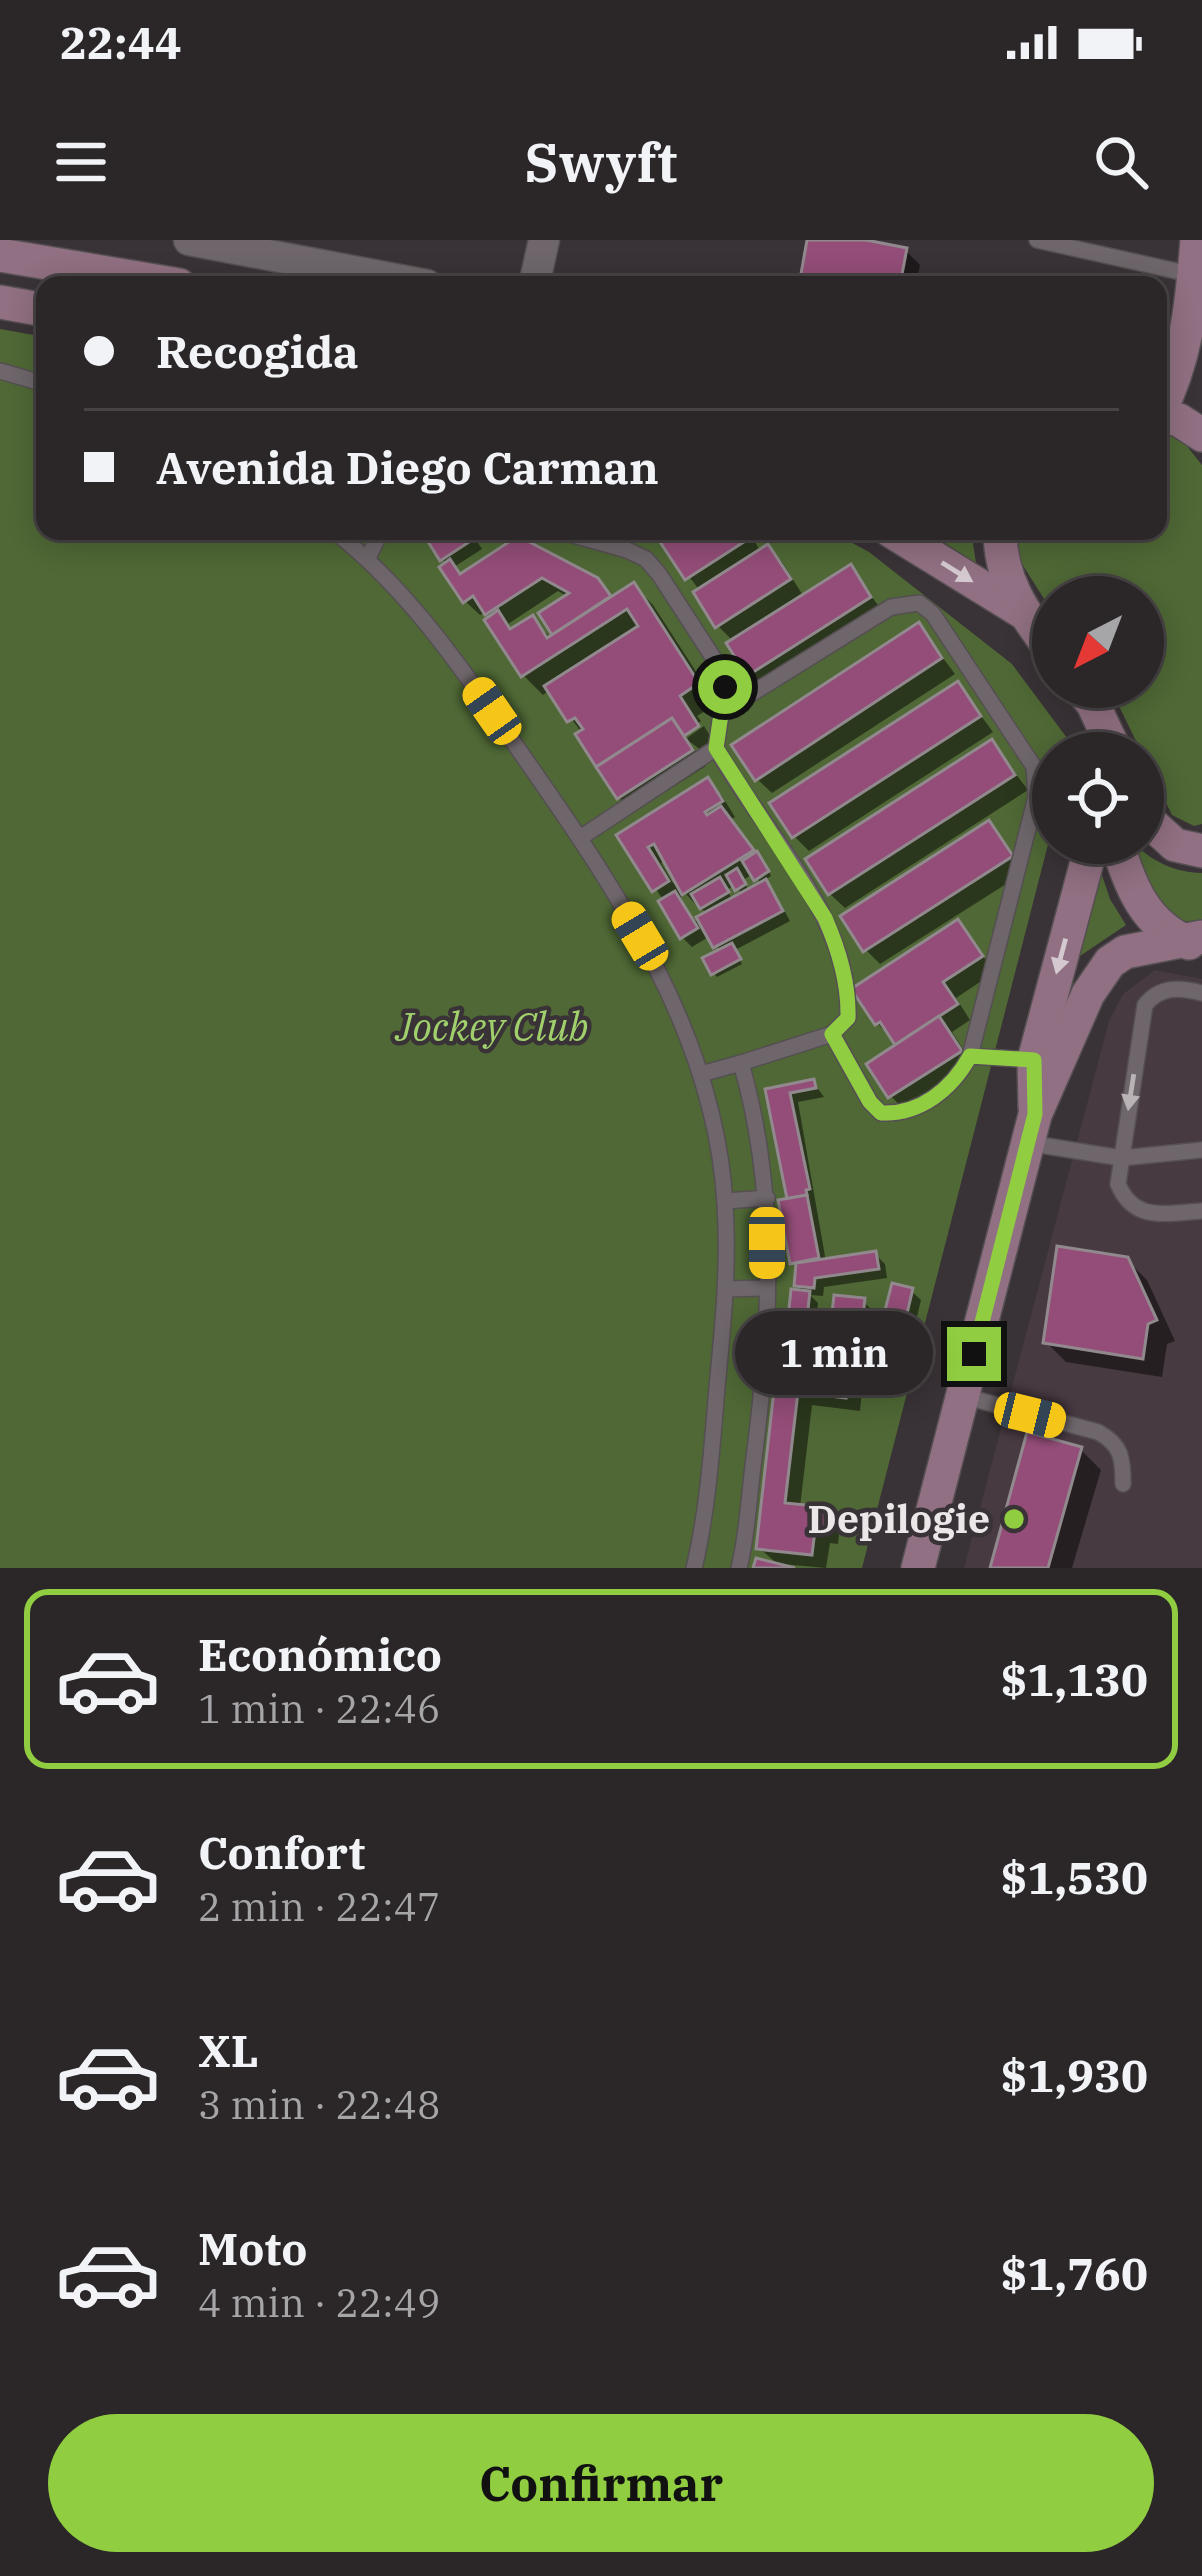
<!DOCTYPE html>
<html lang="es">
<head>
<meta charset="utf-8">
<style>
	:root { --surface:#2b2628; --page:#373234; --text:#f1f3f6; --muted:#a6a5a8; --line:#474345; --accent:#90cd41 }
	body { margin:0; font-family:"IBM Plex Serif",serif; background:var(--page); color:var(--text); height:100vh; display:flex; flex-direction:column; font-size:45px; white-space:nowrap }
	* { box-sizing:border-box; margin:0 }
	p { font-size:39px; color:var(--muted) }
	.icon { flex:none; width:66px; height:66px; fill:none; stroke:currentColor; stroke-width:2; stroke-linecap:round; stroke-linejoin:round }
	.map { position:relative; height:1328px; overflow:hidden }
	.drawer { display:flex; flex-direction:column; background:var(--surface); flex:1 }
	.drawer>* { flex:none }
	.hud { position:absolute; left:36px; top:36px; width:1131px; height:264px; border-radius:24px; box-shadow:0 6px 30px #0003,0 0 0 3px var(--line); display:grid; align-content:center; height:264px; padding:0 48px; background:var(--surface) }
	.needle { width:78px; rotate:222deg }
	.tools { position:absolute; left:1032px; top:336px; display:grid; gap:24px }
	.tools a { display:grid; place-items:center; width:132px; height:132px; border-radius:50%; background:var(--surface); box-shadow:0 6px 30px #0003,0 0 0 3px var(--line); font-size:60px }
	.end { position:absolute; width:54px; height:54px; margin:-27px; border:15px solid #90cd41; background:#111; box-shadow:0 0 0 6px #111 }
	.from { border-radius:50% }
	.bubble { position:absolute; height:84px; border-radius:42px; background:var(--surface); box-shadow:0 6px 30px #0003,0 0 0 3px var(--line); font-size:39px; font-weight:800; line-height:84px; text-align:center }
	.car { position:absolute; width:36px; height:72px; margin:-36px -18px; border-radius:15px; box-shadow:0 0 9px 3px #0007; background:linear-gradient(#f5c518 24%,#345 0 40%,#f5c518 0 76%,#345 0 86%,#f5c518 0) }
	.hud b { display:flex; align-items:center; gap:42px; height:114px; font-size:45px }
	.hud b+b { border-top:3px solid var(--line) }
	.hud i { width:30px; height:30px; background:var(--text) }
	ul { padding:21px 0 0; list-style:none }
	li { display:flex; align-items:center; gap:36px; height:180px; margin:0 24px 18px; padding:0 24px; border:6px solid transparent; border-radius:24px }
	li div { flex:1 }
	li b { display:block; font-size:45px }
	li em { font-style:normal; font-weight:800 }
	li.active { border-color:var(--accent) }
	li>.icon { width:108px; height:108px; stroke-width:1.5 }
	.cta { display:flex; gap:24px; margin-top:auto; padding:24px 48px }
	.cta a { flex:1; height:138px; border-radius:72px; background:var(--accent); color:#111; font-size:48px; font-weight:800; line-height:138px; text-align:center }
	.status { display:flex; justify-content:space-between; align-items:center; height:84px; padding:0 60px; background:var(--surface); direction:ltr }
	.status svg { height:33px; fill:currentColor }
	header { display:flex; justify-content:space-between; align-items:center; height:156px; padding:0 48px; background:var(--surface); font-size:54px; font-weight:800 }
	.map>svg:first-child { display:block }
	.built { fill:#473a41 }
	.green { fill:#4f6835 }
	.shadow { fill:#0007; fill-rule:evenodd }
	.building { fill:#934d78; stroke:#91898d; stroke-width:3 }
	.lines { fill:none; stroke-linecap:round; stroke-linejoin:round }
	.service-casing { stroke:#554f52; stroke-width:18 }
	.minor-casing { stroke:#554f52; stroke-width:33 }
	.secondary-casing { stroke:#554f52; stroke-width:36 }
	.service { stroke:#6e666a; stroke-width:15 }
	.minor { stroke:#6e666a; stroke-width:30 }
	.secondary { stroke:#907082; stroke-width:33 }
	.oneway { fill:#d4c9cf }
	.oneway2 { fill:#b9b3b6 }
	.route { stroke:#90cd41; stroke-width:15 }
	.poi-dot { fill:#90cd41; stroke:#393236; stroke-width:4.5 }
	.labels { text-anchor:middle; stroke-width:9; stroke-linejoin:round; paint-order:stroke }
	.park-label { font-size:39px; font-style:italic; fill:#a0d06c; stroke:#393236 }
	.poi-label { font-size:39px; font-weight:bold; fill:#ebe7e9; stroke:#393236; text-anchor:end }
</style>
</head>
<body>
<div class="status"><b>22:44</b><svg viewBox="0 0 49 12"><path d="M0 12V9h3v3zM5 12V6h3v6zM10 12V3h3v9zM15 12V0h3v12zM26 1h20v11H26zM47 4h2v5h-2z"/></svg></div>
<header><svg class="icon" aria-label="menu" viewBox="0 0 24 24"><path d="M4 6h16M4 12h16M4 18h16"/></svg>Swyft<svg class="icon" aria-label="search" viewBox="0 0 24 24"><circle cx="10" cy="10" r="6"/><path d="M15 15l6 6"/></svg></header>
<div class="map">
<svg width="1202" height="1328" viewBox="0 0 1202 1328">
	<rect width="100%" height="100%" fill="#393236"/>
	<path class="built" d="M 1155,730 L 1202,739 L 1202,1328 L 964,1328 L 1109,781 L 1123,754 Z"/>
	<g class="green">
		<path d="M 0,89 L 45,97 L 45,291 L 830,291 L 869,312 L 1012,424 L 1073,506 L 1071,513 L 1053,513 L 1053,585 L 862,1328 L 0,1328 Z"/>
		<path d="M 1158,189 L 1186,205 L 1202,225 L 1202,584 L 1194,586 L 1172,575 L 1117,462 L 1106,447 L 1143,447 L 1143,357 L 1053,357 L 1053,373 L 1022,324 L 1014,291 L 1158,291 Z"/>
		<path d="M 926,291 L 971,291 L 976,323 Z"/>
		<path d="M 1133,603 C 1154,622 1173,632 1202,633 L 1202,684 C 1152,680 1148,644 1133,603 Z"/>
		<path d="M 1099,626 L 1110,659 L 1126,685 L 1077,718 Z"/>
	</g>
	<g class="shadow">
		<path d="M 810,0 L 850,0 L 905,10 L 920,25 L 916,45 L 802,45 Z"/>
		<path d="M 445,291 L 470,291 L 482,309 L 454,327 L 463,336 L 518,299 L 596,340 L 614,358 L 633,345 L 653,365 L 717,464 L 697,476 L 701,481 L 683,493 L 687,498 L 704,486 L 717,507 L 706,514 L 689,501 L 706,526 L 634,572 L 619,558 L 582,493 L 550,450 L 543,455 L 523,435 L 492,378 L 486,372 L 480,375 L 465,361 L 443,319 ZM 558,351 L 568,357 L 559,406 L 532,379 L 514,391 L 508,384 Z"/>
		<path d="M 683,291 L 748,291 L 761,312 L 768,308 L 782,322 L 804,357 L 850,328 L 884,373 L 764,448 L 749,434 L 733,401 L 718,386 L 700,351 L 664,303 Z"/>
		<path d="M 919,386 L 955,434 L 772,553 L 757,539 Z"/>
		<path d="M 958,445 L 993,492 L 809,611 L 794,596 Z"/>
		<path d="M 992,503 L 1028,550 L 845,668 L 830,654 L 809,620 Z"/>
		<path d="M 707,541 L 722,556 L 735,577 L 730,580 L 766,626 L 771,636 L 763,641 L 774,652 L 790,681 L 735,710 L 742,724 L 717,737 L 714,733 L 721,712 L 710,696 L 692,707 L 682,697 L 664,661 L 620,596 ZM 666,620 L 677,640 L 673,643 L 661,623 ZM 753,634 L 762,644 L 749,651 L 743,640 ZM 735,645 L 743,655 L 733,660 L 727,650 ZM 686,654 L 699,668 L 709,673 L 695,681 L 679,659 Z"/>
		<path d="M 989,584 L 1025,632 L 880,724 L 866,710 Z"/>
		<path d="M 958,683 L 995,732 L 956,758 L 970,780 L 952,792 L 974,826 L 905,871 L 891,856 L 899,806 L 877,783 Z"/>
		<path d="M 813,842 L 824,857 L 798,862 L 826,1022 L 875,1014 L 885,1024 L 887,1038 L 824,1047 L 823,1056 L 810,1055 L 818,1063 L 814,1101 L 848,1104 L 834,1090 L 863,1061 L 873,1071 L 870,1106 L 880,1116 L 879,1135 L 843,1131 L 862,1150 L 860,1171 L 812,1165 L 800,1267 L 825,1270 L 840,1285 L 838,1304 L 830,1303 L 826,1328 L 782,1324 L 781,1327 L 759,1308 L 800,1130 L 787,1117 L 805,1053 L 797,1045 L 799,1028 L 793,1022 L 791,961 L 769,851 Z"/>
		<path d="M 1127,1020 L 1147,1040 L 1175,1101 L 1167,1104 L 1162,1137 L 1066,1122 L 1046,1102 Z"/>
		<path d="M 911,1051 L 921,1060 L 911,1102 L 893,1098 L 884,1089 Z"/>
		<path d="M 1081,1210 L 1101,1230 L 1072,1328 L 993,1328 Z"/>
	</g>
	<g class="building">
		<path d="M 807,0 L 866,0 L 907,8 L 900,45 L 799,45 Z"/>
		<path d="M 440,291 L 470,291 L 475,298 L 440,321 L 427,300 Z"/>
		<path d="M 677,291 L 746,291 L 750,298 L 685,340 L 660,302 Z"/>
		<path d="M 518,296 L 598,338 L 611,356 L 552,395 L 538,373 L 569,353 L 542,338 L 485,375 L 473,356 L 463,363 L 439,327 L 450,319 L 460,334 Z"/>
		<path d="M 768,304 L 791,339 L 715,388 L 693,352 Z"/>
		<path d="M 851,324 L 871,357 L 747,436 L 726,403 Z"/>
		<path d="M 634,342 L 699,443 L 680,456 L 699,486 L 684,496 L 672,478 L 596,527 L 575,494 L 583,489 L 575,478 L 567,482 L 544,446 L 638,386 L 627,369 L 521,437 L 484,380 L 498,370 L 510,389 L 533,375 L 547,398 Z"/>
		<path d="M 919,382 L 942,418 L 755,541 L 731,505 Z"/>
		<path d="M 958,441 L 981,476 L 792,598 L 769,563 Z"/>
		<path d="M 672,478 L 693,510 L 617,559 L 596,527 Z"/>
		<path d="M 992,499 L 1015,535 L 828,655 L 805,619 Z"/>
		<path d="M 708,537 L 723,561 L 705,572 L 707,575 L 721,566 L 754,610 L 682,655 L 654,604 L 648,607 L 669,641 L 652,652 L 616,595 Z"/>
		<path d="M 989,580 L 1013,616 L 863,712 L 840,676 Z"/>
		<path d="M 757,611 L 769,631 L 754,641 L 742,621 Z"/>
		<path d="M 737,628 L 746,644 L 735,651 L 726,635 Z"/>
		<path d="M 720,637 L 729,652 L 700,669 L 691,654 Z"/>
		<path d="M 766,639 L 783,671 L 713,708 L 696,677 Z"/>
		<path d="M 675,651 L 698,688 L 680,699 L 658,661 Z"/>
		<path d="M 958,679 L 983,716 L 943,742 L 958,764 L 895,805 L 880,782 L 875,785 L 851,749 Z"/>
		<path d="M 732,703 L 741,719 L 711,735 L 702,718 Z"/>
		<path d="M 939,776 L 962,811 L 888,858 L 866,824 Z"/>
		<path d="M 814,839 L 816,848 L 790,853 L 810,949 L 806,950 L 807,955 L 787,959 L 765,849 Z"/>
		<path d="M 807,955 L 819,1018 L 790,1024 L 778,960 Z"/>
		<path d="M 1057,1006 L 1128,1017 L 1157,1080 L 1148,1084 L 1143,1119 L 1043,1103 Z"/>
		<path d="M 876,1011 L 879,1029 L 815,1038 L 814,1048 L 794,1046 L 796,1023 Z"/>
		<path d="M 892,1043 L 913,1048 L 902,1095 L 880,1090 Z"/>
		<path d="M 791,1049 L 810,1051 L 805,1097 L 872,1104 L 870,1127 L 784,1118 Z"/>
		<path d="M 834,1055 L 865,1058 L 861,1094 L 830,1091 Z"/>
		<path d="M 777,1124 L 848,1132 L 846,1158 L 798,1152 L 785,1263 L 827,1267 L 824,1291 L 815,1290 L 812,1315 L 756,1309 Z"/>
		<path d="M 1027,1192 L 1082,1207 L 1048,1328 L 990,1328 Z"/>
		<path d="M 756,1318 L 795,1328 L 753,1328 Z"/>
	</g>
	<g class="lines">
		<defs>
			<g id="service">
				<path d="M 1037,0 L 1194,35"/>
				<path d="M 0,131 L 45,144"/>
				<path d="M 334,291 C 412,353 465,433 521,513 C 616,649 716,794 725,965 C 729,1026 723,1086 717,1147 C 712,1207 708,1270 694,1328"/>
				<path d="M 559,291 L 627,310 L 646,319 L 659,334 L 718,425 L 725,447 L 716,508 C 763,593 851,675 848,778 L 832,794 L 741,823 C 778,951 771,1087 754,1218 C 749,1254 748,1292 739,1328"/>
				<path d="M 368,318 L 381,291"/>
				<path d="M 722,472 L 891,367 L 919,363 L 933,374 L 1034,527 L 1036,557 L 970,816 C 952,849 920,875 881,873 L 870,862 L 832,794"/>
				<path d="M 580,598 L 716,508"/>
				<path d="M 1202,753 C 1180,747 1160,746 1145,765 L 1118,944 C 1134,983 1167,973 1202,971"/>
				<path d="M 970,816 L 1034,820"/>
				<path d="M 701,834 L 741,823"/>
				<path d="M 1028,903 L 1121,918 L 1202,910"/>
				<path d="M 725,961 L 767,958"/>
				<path d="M 726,1049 L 767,1048"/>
				<path d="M 963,1156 L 1098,1192 C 1122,1205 1123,1219 1123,1244"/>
			</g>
			<g id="minor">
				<path d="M 189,0 L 427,45"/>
				<path d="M 534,45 L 544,0"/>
			</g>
			<g id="secondary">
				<path d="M 0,15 L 179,45"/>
				<path d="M 0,62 L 45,70"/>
				<path d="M 1158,175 C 1187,117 1192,64 1197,0"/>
				<path d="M 1158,175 L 1179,180 L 1202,195"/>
				<path d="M 891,291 L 1024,373"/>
				<path d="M 1000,291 C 1000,340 1024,374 1053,412"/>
				<path d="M 1080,447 L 1093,464 L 1116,513"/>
				<path d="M 1143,576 L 1175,605 L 1202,611"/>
				<path d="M 1117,603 C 1130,646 1145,685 1189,703"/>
				<path d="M 1035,867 L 1034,820 L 1092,603"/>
				<path d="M 918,1328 L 1035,875 L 1088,754 L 1110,722 L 1125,712 L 1202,697"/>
			</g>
		</defs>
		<use href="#service" class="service-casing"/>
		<use href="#minor" class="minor-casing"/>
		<use href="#secondary" class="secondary-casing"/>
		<use href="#service" class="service"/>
		<use href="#minor" class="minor"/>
		<use href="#secondary" class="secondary"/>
	</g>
	<defs><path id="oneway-solid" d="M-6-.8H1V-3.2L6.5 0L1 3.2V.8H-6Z" transform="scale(3)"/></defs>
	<g class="oneway">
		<use href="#oneway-solid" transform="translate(957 332) rotate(32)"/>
		<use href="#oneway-solid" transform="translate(1061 716) rotate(105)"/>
	</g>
	<use class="oneway2" href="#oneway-solid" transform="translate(1131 852) rotate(99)"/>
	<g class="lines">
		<path class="route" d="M 725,447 L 716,508 L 825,678 C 839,710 849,743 848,778 L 832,794 L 870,862 L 881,873 C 920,875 952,849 970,816 L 1034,820 L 1035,874 L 974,1114"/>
	</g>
	<circle class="poi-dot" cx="1014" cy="1279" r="12"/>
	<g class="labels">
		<g class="park-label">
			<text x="492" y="801">Jockey Club</text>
		</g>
		<g class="poi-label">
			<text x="990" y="1293">Depilogie</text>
		</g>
	</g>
</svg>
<div class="tools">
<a><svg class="needle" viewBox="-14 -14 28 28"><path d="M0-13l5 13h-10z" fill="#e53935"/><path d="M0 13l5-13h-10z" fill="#a6a5a8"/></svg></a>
<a><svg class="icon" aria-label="locate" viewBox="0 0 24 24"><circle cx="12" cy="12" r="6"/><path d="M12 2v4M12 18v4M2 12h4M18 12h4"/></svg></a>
</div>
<i class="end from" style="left:725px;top:447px"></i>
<i class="end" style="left:974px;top:1114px"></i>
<div class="bubble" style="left:735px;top:1071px;width:198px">1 min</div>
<i class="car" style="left:492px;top:471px;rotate:325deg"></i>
<i class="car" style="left:640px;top:696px;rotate:329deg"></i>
<i class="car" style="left:767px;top:1003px;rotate:180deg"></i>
<i class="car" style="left:1030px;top:1175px;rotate:104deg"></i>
<div class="hud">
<b><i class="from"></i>Recogida</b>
<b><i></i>Avenida Diego Carman</b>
</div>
</div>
<section class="drawer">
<ul>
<li class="active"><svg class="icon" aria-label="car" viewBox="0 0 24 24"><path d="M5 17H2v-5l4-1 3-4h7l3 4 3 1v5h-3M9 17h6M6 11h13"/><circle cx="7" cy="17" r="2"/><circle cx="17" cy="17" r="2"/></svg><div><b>Económico</b><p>1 min · 22:46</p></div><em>$1,130</em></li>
<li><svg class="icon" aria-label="car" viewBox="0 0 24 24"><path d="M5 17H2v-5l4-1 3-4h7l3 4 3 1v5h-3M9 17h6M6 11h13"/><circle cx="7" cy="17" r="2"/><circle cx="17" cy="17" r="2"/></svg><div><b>Confort</b><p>2 min · 22:47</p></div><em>$1,530</em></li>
<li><svg class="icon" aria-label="car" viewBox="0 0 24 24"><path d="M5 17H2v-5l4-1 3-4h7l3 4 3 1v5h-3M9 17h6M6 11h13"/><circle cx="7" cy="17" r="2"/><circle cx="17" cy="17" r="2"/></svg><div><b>XL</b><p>3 min · 22:48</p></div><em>$1,930</em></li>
<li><svg class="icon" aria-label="car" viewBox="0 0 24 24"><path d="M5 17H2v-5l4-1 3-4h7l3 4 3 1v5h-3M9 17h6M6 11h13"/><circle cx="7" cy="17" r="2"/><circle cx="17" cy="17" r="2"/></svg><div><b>Moto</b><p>4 min · 22:49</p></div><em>$1,760</em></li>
</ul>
<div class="cta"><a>Confirmar</a></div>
</section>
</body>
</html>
